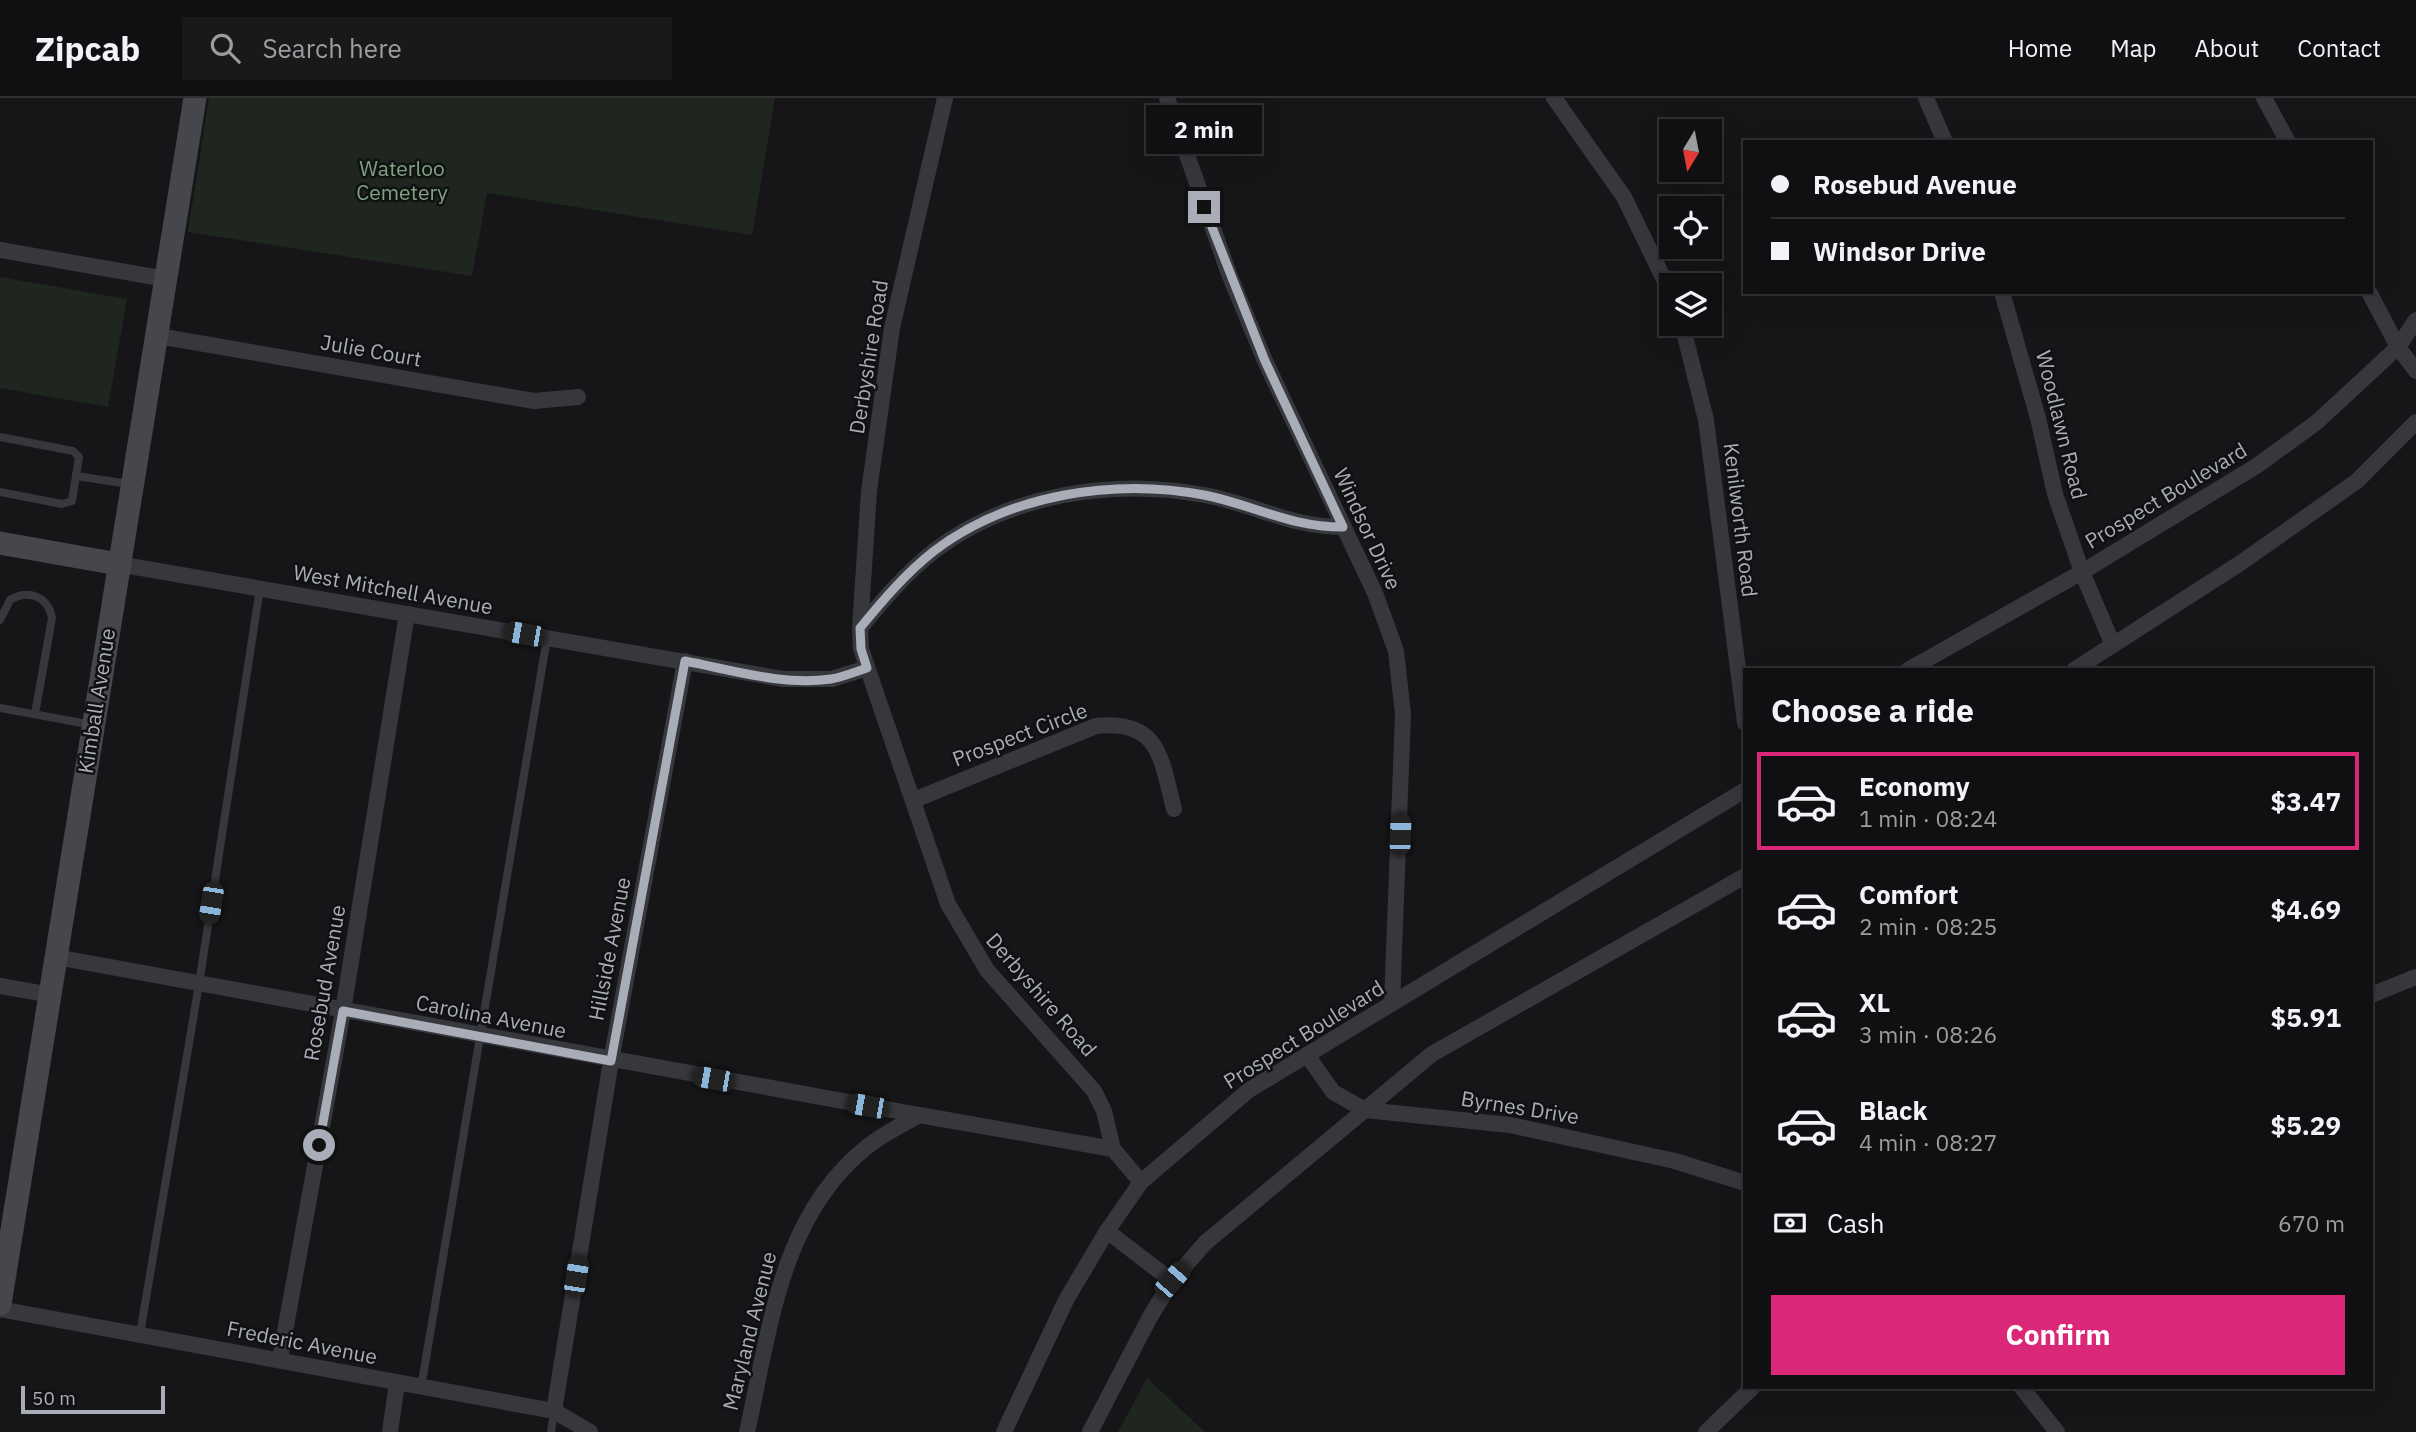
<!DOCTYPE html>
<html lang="en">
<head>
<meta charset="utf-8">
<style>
	:root { --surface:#101012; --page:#19191b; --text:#f1f3f6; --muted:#9c9d9f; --line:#303032; --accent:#db2777 }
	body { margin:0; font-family:"IBM Plex Sans",sans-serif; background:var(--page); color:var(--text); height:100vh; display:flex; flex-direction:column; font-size:26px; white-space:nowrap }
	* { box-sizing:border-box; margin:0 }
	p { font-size:23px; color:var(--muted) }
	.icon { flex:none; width:38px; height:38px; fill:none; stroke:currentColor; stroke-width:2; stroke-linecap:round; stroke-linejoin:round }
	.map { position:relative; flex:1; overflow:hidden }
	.sheet { position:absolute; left:1743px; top:570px; width:630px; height:721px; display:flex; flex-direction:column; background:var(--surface); border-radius:0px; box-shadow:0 7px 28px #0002,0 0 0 2px var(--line) }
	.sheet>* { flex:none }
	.hud { position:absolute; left:1743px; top:42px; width:630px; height:154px; border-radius:0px; box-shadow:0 7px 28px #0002,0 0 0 2px var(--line); display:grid; align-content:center; height:154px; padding:0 28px; background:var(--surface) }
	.needle { width:46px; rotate:190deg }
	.fabs { position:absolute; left:1659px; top:21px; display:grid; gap:14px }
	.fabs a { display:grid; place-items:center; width:63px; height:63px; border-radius:0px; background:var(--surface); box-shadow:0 7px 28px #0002,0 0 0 2px var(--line); font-size:35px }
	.scale { position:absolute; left:21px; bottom:18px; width:144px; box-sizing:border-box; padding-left:7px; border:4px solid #a8adb8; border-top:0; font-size:19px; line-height:24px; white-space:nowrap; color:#a8adb8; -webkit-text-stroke:5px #111113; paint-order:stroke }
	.end { position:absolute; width:32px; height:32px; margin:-16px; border:9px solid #a8adb8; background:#111; box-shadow:0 0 0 4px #111 }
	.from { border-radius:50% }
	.bubble { position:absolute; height:49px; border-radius:0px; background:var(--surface); box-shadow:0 7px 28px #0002,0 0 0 2px var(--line); font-size:23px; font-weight:700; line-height:49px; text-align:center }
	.car { position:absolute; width:21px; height:42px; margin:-21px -10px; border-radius:9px; box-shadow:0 0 5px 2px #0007; background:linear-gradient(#222 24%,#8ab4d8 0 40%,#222 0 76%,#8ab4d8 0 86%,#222 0) }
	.hud b { display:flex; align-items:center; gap:24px; height:66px; font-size:26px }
	.hud b+b { border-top:2px solid var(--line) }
	.hud i { width:18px; height:18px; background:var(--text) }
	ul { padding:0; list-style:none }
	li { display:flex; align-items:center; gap:21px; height:98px; margin:0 14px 10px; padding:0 14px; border:4px solid transparent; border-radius:0px }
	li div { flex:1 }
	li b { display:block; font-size:26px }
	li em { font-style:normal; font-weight:700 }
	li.active { border-color:var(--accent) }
	li>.icon { width:63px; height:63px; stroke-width:1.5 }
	h2 { padding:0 28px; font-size:32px; line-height:84px }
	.pay { display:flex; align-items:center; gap:18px; height:77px; padding:0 28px; font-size:26px }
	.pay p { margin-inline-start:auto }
	.action { display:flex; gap:14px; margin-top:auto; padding:14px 28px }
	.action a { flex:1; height:80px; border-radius:0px; background:var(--accent); color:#fff; font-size:28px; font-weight:700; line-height:80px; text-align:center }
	header { display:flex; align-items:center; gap:42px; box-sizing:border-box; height:98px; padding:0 35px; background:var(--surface); border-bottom:2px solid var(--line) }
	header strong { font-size:33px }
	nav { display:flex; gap:38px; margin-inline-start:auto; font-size:24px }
	.search { width:490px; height:63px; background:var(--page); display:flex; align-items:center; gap:18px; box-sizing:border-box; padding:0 24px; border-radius:0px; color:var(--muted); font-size:26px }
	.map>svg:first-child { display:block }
	.green { fill:#1e261f }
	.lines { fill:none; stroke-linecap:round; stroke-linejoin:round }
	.lane { stroke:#37383d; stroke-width:8 }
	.street { stroke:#37383d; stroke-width:16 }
	.secondary { stroke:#45474d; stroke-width:23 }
	.route { stroke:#a8adb8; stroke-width:9 }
	.labels { text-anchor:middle; stroke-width:5; stroke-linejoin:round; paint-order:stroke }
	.park-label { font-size:21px; fill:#7fa381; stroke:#111113 }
	.street-label { font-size:21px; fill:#a8adb8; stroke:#111113 }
</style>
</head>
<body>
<header>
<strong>Zipcab</strong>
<div class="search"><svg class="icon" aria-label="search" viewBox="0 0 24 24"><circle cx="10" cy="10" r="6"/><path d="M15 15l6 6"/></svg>Search here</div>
<nav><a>Home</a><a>Map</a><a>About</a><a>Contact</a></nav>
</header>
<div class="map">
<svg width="2416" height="1334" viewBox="0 0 2416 1334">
	<rect width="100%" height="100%" fill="#161618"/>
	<g class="green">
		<path d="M 209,0 L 775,0 L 752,137 L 487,95 L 472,178 L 188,134 Z"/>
		<path d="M 0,179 L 127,201 L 108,309 L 0,290 Z"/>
		<path d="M 1147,1280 L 1205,1334 L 1118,1334 Z"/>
	</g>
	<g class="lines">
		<g class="lane">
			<path d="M 0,339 L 73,353 L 79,359 L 72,403 L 62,406 L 0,394"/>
			<path d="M 76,378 L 129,386"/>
			<path d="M 0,522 L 10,502 C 28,491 48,498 52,520 L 35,616"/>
			<path d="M 0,610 L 93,627"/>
			<path d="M 140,1236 L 199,886 L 260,490"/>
			<path d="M 421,1290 L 547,540"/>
			<path d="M 551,1334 L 554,1313"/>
		</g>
		<g class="street">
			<path d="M 945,0 L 892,230 L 869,393 L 860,530 L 861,551 L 948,806 L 987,872 L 1094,993 L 1104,1013 L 1113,1051 L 1141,1084"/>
			<path d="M 1167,0 L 1229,176 L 1265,263 L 1375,495 L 1396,553 L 1403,616 L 1392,906"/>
			<path d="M 1554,0 L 1624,99 L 1671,196"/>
			<path d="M 1926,0 L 1945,44"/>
			<path d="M 2264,0 L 2288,44"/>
			<path d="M 0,152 L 166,181"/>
			<path d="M 2002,194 L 2038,320 L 2055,396 L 2082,474 L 2113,547"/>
			<path d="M 2369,194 L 2398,249 L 2416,273"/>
			<path d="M 1682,226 L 1706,322 L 1745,625"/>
			<path d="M 158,238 L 534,303 L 578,299"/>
			<path d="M 118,466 L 783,581 L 832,581 L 867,570"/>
			<path d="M 860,530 C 883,502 906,475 934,453 C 1009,396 1113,380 1204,397 C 1255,406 1289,429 1343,429"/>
			<path d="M 1908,572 L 2082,474 L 2258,367 L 2317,324 L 2398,249 L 2416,222"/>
			<path d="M 2074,572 L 2242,464 L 2357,383 L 2416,324"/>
			<path d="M 914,702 L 1096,628 C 1160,621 1161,661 1174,711"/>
			<path d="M 56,859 L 919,1017"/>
			<path d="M 0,888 L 51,897"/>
			<path d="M 2371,897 L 2416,879"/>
			<path d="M 1307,957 L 1333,994 L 1365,1012 L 1510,1027 L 1675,1063 L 1745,1085"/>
			<path d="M 1107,1133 L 1172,1183"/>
			<path d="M 0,1211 L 554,1313 L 590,1334"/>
			<path d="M 280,1261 L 343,913 L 407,516"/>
			<path d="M 2022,1290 L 2057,1334"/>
			<path d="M 554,1313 L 611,963 L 685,563"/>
			<path d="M 390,1334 L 397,1285"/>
			<path d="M 747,1334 C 770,1232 780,1117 868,1048 C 883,1036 902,1027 919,1017 L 1113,1051"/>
			<path d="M 1004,1334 L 1066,1202 L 1107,1133 L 1141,1084 L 1249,992 L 1745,692"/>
			<path d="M 1090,1334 L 1150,1219 L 1172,1183 L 1205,1145 L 1432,956 L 1745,778"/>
			<path d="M 1706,1334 L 1752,1290"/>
		</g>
		<g class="secondary">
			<path d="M 0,445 L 118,466"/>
			<path d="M 0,1206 L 195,0"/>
		</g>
	</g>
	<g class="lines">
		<path class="route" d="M 319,1047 L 343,913 L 611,963 L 685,563 C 732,572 783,588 831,581 C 843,579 855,574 867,570 L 861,551 L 860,530 C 883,502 906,475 934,453 C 1009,396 1114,380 1204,397 C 1254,407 1289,429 1343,429 L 1265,263 L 1204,109"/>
	</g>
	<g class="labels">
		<g class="park-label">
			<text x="402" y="78">Waterloo<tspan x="402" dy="24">Cemetery</tspan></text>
		</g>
		<g class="street-label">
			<text transform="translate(371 253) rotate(10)" y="7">Julie Court</text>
			<text transform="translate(869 259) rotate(-81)" y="7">Derbyshire Road</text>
			<text transform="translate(2061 327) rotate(76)" y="7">Woodlawn Road</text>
			<text transform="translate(2166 398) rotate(-31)" y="7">Prospect Boulevard</text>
			<text transform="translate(1740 422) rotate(83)" y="7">Kenilworth Road</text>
			<text transform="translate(1367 431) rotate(65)" y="7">Windsor Drive</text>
			<text transform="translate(393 492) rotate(10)" y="7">West Mitchell Avenue</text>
			<text transform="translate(97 603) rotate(-81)" y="7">Kimball Avenue</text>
			<text transform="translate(1020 637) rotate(-21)" y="7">Prospect Circle</text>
			<text transform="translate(610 851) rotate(-79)" y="7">Hillside Avenue</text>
			<text transform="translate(325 885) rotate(-80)" y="7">Rosebud Avenue</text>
			<text transform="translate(1041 897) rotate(49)" y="7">Derbyshire Road</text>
			<text transform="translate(491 919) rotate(11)" y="7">Carolina Avenue</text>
			<text transform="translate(1304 937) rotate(-32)" y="7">Prospect Boulevard</text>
			<text transform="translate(1520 1010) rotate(9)" y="7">Byrnes Drive</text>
			<text transform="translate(750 1233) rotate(-76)" y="7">Maryland Avenue</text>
			<text transform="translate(302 1245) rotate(11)" y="7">Frederic Avenue</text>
		</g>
	</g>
</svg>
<div class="fabs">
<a><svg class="needle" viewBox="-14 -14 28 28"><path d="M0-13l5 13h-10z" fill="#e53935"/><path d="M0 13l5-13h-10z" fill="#9c9d9f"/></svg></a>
<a><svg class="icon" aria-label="locate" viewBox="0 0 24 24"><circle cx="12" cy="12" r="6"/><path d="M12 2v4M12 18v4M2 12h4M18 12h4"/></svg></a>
<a><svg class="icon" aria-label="layers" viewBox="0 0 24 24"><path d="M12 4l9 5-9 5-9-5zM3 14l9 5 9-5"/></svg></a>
</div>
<div class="scale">50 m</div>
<i class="end from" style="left:319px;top:1047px"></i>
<i class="end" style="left:1204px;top:109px"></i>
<div class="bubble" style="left:1146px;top:7px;width:116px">2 min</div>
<i class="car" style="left:524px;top:536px;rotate:280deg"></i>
<i class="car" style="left:1400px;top:736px;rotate:2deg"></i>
<i class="car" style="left:211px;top:805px;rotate:189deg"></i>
<i class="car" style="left:713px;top:981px;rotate:280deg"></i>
<i class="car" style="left:867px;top:1008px;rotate:280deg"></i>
<i class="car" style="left:576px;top:1178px;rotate:9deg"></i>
<i class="car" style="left:1172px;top:1182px;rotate:41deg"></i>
<div class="hud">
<b><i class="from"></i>Rosebud Avenue</b>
<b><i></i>Windsor Drive</b>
</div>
<section class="sheet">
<h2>Choose a ride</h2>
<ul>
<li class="active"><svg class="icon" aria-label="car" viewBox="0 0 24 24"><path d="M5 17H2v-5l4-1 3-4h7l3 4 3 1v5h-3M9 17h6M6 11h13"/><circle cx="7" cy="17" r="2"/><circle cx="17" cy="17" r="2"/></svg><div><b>Economy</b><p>1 min · 08:24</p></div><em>$3.47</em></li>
<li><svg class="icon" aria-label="car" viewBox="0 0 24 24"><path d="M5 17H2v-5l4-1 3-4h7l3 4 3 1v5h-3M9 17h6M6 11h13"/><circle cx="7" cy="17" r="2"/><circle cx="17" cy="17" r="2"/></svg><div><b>Comfort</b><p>2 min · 08:25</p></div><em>$4.69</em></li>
<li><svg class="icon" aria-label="car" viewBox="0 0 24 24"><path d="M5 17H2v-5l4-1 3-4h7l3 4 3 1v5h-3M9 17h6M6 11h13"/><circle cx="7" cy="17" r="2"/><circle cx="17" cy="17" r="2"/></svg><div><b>XL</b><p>3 min · 08:26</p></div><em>$5.91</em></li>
<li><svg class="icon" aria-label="car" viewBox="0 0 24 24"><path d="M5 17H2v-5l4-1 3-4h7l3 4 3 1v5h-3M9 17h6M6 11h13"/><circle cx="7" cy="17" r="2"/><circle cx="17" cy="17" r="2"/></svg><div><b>Black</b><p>4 min · 08:27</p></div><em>$5.29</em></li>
</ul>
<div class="pay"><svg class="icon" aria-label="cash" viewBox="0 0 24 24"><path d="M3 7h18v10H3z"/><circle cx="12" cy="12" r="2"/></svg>Cash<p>670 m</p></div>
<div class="action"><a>Confirm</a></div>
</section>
</div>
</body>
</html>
